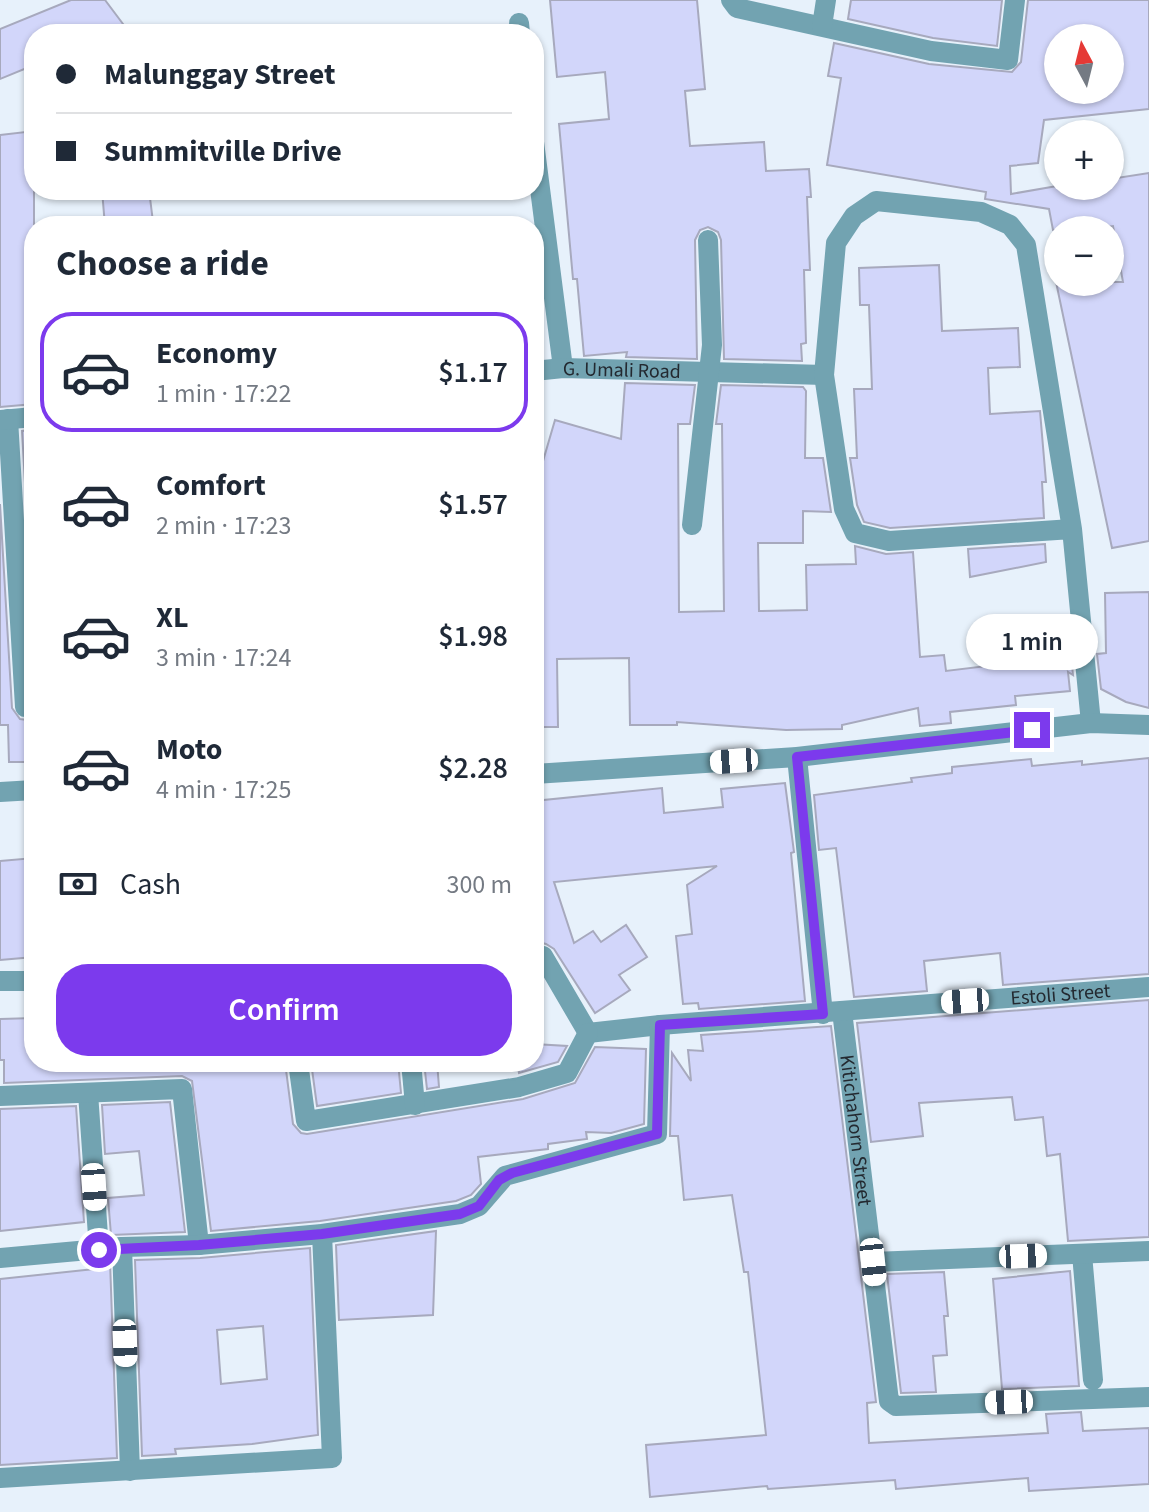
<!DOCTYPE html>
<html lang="en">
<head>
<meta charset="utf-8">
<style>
	:root { --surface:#fff; --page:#f2f2f3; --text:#1f2937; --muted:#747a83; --line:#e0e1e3; --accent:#7c3aed }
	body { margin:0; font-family:"Source Sans 3",sans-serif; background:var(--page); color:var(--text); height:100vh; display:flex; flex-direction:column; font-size:30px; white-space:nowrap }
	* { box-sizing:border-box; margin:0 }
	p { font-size:26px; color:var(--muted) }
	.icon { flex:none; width:44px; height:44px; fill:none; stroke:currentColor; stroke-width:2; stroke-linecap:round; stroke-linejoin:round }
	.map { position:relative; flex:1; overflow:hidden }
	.panel { position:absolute; left:24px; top:216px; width:520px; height:856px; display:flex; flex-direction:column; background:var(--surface); border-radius:32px; box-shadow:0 2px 6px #0004 }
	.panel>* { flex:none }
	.guide { position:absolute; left:24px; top:24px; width:520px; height:176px; border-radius:32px; box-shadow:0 2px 6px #0004; display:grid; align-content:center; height:176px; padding:0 32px; background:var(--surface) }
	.needle { width:52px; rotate:353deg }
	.tools { position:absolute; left:1044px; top:24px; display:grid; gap:16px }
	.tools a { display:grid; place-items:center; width:80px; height:80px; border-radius:50%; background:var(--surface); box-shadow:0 2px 6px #0004; font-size:40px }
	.end { position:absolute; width:36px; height:36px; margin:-18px; border:10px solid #7c3aed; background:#fff; box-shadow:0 0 0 4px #fff }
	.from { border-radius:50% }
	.bubble { position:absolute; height:56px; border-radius:28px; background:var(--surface); box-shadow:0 2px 6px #0004; font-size:26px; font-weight:600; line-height:56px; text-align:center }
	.car { position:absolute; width:24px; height:48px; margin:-24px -12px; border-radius:10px; box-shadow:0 0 6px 2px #0007; background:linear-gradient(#fff 24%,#345 0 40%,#fff 0 76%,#345 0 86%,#fff 0) }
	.guide b { display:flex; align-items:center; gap:28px; height:76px; font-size:30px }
	.guide b+b { border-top:2px solid var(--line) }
	.guide i { width:20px; height:20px; background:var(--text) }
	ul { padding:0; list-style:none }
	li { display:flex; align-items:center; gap:24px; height:120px; margin:0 16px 12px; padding:0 16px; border:4px solid transparent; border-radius:32px }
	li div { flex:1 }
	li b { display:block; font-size:30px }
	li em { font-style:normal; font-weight:600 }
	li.selected { border-color:var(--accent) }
	li>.icon { width:72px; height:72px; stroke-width:1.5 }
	h2 { padding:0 32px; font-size:36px; line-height:96px }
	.pay { display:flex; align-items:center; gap:20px; height:88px; padding:0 32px; font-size:30px }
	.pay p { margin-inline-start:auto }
	.button { display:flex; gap:16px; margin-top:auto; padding:16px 32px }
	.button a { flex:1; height:92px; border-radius:32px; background:var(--accent); color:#fff; font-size:32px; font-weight:600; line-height:92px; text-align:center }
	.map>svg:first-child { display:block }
	.building { fill:#d2d6fa; stroke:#a7a9bd; stroke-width:2; fill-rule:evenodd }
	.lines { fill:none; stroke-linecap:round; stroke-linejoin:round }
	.minor { stroke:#72a3b1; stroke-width:20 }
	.route { stroke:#7c3aed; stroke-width:10 }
	.labels { text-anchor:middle; stroke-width:6; stroke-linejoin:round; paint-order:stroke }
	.street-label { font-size:20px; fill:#232930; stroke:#fff }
</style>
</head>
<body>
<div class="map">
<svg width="1149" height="1512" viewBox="0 0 1149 1512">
	<rect width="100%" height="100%" fill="#e7f1fb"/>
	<g class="building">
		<path d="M 71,0 L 105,0 L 123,24 L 109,34 L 34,34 L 34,65 L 0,79 L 0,29 Z"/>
		<path d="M 550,0 L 697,0 L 705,89 L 685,91 L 690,146 L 764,142 L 766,171 L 809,169 L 811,197 L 807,197 L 810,270 L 804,270 L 806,343 L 801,344 L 802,361 L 724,359 L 721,240 L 718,232 L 708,227 L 700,230 L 695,240 L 697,359 L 626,357 L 627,352 L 584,356 L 577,279 L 573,279 L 559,124 L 609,119 L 605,72 L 557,77 Z"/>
		<path d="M 851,0 L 1002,0 L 997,46 L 933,38 L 848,19 Z"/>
		<path d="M 1028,0 L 1149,0 L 1149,109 L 1044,120 L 1038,163 L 1010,166 L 1011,194 L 1057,186 L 1110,186 L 1110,179 L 1149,173 L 1149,541 L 1112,548 L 1056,282 L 1123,282 L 1113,226 L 1083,230 L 1053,230 L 1049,209 L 985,199 L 986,192 L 827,165 L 841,78 L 828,76 L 834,43 L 929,64 L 1012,72 L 1021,62 ZM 1058,38 L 1110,38 L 1110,90 L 1058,90 Z"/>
		<path d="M 34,131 L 34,404 L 0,407 L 0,135 Z"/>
		<path d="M 102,190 L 149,190 L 153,222 L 148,223 L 149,226 L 105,226 Z"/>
		<path d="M 939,265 L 942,331 L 1018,328 L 1020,367 L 988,368 L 990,414 L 1040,411 L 1046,482 L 1042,482 L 1044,518 L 890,528 L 864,522 L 857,505 L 850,458 L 857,458 L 854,389 L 872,389 L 869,305 L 860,305 L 859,268 Z"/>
		<path d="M 625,383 L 695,385 L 690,424 L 678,424 L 679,612 L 724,611 L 722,424 L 716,424 L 721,385 L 803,387 L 806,391 L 805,458 L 823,458 L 831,512 L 803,511 L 803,543 L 758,543 L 759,611 L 807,610 L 806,565 L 856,564 L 855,546 L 886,554 L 913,552 L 920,657 L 944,655 L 946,671 L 1071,656 L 1073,675 L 1068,672 L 1070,691 L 1015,696 L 1016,705 L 950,712 L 951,723 L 920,726 L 918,708 L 842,725 L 842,729 L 786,730 L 677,722 L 677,725 L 630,725 L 629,658 L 557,659 L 558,727 L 534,727 L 534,600 L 539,600 L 539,551 L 534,551 L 534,492 L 555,420 L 621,439 Z"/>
		<path d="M 34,430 L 34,639 L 22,431 Z"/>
		<path d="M 0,504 L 12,708 L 20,719 L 27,720 L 34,716 L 34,762 L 9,762 L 8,725 L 0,725 Z"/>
		<path d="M 1045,544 L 1046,562 L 970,577 L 968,549 Z"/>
		<path d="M 1149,592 L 1149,708 L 1126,702 L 1101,689 L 1097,654 L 1106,653 L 1105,593 Z"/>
		<path d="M 1149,758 L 1149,974 L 1003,985 L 1000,953 L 924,961 L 927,991 L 854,997 L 836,848 L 819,850 L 814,795 L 912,782 L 911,778 L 952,773 L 952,767 L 1031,759 L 1032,766 L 1082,761 L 1082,765 Z"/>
		<path d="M 785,783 L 794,852 L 791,853 L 805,1001 L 699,1009 L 698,1003 L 683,1004 L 676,936 L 692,934 L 687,885 L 717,866 L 554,882 L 574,943 L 593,931 L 601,942 L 626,925 L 647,957 L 619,975 L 630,990 L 595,1013 L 554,949 L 546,944 L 534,941 L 534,801 L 662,788 L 664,813 L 723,807 L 721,789 Z"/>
		<path d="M 34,858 L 34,957 L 0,960 L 0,861 Z"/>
		<path d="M 1149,1000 L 1149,1237 L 1068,1241 L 1060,1154 L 1047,1156 L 1043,1117 L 1015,1120 L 1012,1097 L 919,1103 L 923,1136 L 871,1142 L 857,1023 Z"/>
		<path d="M 34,1018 L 34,1062 L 285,1062 L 293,1124 L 301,1133 L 307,1134 L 523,1099 L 575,1083 L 595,1047 L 646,1049 L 644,1124 L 611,1133 L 586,1132 L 587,1139 L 548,1144 L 548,1149 L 478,1157 L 481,1184 L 471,1195 L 456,1201 L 320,1221 L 211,1231 L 192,1081 L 182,1076 L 4,1083 L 4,1060 L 0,1060 L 0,1019 Z"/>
		<path d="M 831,1026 L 876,1402 L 867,1403 L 869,1443 L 1048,1433 L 1046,1414 L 1081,1412 L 1083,1431 L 1149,1428 L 1149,1484 L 1029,1491 L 1028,1478 L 896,1489 L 895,1480 L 768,1489 L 767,1486 L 650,1497 L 646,1445 L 766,1435 L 748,1272 L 744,1272 L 732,1195 L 684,1200 L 678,1136 L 670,1136 L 672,1053 L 691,1081 L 688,1050 L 703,1051 L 701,1035 Z"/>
		<path d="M 534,1044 L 567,1046 L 558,1062 L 519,1073 L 517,1062 L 534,1062 Z"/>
		<path d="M 311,1062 L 398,1062 L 401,1093 L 317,1106 Z"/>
		<path d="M 424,1062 L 437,1062 L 439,1087 L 427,1089 Z"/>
		<path d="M 170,1102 L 185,1232 L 111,1235 L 108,1198 L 144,1195 L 139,1151 L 105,1154 L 102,1105 Z"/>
		<path d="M 76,1106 L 84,1222 L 0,1231 L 0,1109 Z"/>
		<path d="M 436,1231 L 433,1315 L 339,1320 L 336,1245 Z"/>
		<path d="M 310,1248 L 318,1435 L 252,1444 L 175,1449 L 176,1454 L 142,1456 L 135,1260 L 200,1258 ZM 263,1326 L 267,1379 L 221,1384 L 217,1330 Z"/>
		<path d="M 110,1261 L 117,1458 L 0,1465 L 0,1279 L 104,1268 L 104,1262 Z"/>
		<path d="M 1070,1271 L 1079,1386 L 1002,1389 L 993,1279 Z"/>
		<path d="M 944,1272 L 948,1316 L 944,1316 L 947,1355 L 933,1356 L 936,1392 L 901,1393 L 887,1274 Z"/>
	</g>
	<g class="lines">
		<g class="minor">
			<path d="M 731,0 L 737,8 L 931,51 L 1008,60 L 1015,0"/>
			<path d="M 519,23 L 520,34"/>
			<path d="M 822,26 L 826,0"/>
			<path d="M 534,142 L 563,368"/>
			<path id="s1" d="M 534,371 L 563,368 L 824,375"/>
			<path d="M 8,419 L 25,707"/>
			<path d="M 0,420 L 34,417"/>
			<path d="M 692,525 L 712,345 L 708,240"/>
			<path d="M 1072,529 L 889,541 L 855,533 L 844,509 L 824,375 L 836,243 L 854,216 L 876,201 L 981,212 L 1010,225 L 1026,245 L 1072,529 L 1091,723"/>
			<path d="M 797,757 L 823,1014"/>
			<path d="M 534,774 L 797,757 L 1091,723 L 1149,725"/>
			<path d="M 0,792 L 34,790"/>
			<path d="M 534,954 L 543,956 L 588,1033"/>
			<path d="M 0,981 L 34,981"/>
			<path id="s2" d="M 842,1011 L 889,1401 L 896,1406 L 1149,1397"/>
			<path id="s3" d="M 588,1033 L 660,1025 L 1149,987"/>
			<path d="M 298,1062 L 306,1121 L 519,1087 L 567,1073 L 588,1033"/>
			<path d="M 411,1062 L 415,1105"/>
			<path d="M 88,1093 L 99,1250"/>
			<path d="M 0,1096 L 182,1089 L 199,1245"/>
			<path d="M 122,1247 L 130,1471"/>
			<path d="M 1082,1254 L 1093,1380"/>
			<path d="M 0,1258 L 122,1247 L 199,1245 L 322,1234 L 460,1214 L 479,1206 L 505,1176 L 657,1134 L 660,1025"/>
			<path d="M 873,1262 L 1149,1251"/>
			<path d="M 0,1478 L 332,1458 L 322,1234"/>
		</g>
	</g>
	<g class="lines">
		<path class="route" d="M 99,1250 L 199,1245 L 322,1234 L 460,1214 L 479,1206 L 499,1180 L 512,1173 L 657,1134 L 660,1025 L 823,1014 L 797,757 L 1032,730"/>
	</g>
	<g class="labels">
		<g class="street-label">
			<text dy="7" stroke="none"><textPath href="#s1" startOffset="88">G. Umali Road</textPath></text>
			<text dy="7" stroke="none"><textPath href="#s3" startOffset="474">Estoli Street</textPath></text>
			<text dy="7" stroke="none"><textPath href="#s2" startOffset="120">Kitichahorn Street</textPath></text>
		</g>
	</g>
</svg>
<div class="tools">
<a><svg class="needle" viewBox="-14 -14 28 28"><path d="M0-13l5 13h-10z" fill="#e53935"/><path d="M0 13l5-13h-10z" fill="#747a83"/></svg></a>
<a>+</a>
<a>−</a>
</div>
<i class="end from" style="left:99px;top:1250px"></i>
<i class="end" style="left:1032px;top:730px"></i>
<div class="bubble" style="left:966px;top:614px;width:132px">1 min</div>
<i class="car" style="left:734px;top:761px;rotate:266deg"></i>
<i class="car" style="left:965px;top:1001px;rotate:266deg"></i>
<i class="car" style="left:94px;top:1187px;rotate:176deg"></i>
<i class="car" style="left:1023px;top:1256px;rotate:88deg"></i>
<i class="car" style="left:873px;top:1262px;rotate:174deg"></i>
<i class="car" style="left:125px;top:1343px;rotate:178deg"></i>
<i class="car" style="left:1009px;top:1402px;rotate:268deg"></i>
<div class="guide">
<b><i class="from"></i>Malunggay Street</b>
<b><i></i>Summitville Drive</b>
</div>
<section class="panel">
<h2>Choose a ride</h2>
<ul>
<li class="selected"><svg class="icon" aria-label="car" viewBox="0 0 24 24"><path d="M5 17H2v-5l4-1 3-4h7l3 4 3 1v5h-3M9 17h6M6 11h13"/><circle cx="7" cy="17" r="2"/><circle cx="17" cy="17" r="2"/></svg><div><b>Economy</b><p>1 min · 17:22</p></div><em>$1.17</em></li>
<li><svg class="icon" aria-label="car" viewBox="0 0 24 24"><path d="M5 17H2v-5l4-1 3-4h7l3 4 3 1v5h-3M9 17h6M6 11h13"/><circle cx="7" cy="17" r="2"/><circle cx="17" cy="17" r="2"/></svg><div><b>Comfort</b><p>2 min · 17:23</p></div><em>$1.57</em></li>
<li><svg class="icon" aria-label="car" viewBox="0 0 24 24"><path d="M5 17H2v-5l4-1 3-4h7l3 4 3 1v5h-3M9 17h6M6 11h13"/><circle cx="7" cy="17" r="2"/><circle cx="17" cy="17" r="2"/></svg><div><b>XL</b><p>3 min · 17:24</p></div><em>$1.98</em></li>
<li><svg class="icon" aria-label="car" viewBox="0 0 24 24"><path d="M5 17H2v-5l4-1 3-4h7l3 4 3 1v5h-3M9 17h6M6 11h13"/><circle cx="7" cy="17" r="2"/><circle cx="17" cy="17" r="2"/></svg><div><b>Moto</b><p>4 min · 17:25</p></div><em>$2.28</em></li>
</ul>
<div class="pay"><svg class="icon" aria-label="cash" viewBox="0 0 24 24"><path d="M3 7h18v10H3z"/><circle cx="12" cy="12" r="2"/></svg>Cash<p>300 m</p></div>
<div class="button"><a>Confirm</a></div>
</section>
</div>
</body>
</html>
